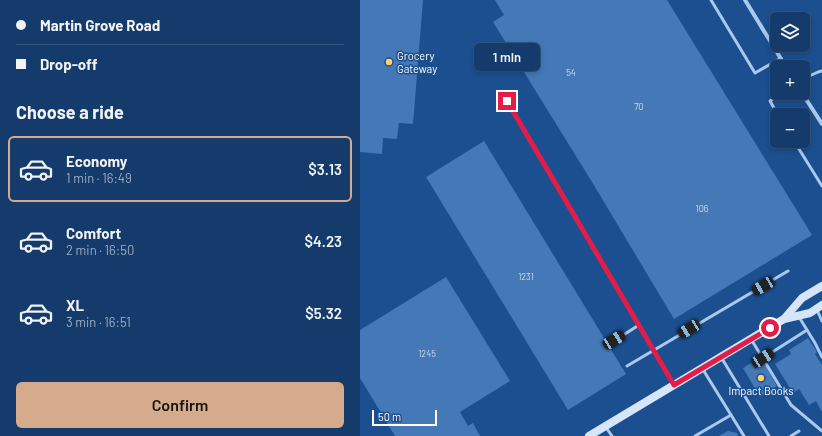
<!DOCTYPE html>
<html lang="en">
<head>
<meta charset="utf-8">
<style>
	:root { --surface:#143b6b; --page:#1d4271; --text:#f1f3f6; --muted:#9dadc1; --line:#33557e; --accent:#d6ab8b }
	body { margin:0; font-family:Barlow,sans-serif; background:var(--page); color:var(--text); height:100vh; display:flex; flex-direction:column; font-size:15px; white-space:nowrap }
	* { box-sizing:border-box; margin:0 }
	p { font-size:13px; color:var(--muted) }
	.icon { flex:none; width:22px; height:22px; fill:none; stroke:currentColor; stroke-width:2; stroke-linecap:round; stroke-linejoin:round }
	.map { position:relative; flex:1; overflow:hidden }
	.details { display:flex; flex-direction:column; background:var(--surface); width:360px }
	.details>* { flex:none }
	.top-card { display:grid; align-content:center; height:88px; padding:0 16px; background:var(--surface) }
	.tools { position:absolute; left:410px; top:12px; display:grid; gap:8px }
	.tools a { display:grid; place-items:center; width:40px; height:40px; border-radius:6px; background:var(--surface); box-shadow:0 2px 6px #0003,0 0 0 1px var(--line); font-size:20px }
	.scale { position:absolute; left:12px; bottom:10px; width:65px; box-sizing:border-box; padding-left:4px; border:2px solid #fff; border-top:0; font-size:11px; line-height:14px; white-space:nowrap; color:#fff; -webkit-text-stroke:3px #1b4f8f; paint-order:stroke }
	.end { position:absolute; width:18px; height:18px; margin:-9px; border:5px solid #e11d48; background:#fff; box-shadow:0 0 0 2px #fff }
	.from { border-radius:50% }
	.bubble { position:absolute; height:28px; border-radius:6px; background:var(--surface); box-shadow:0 2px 6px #0003,0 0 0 1px var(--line); font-size:13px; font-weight:600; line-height:28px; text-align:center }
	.car { position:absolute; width:12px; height:24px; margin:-12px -6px; border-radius:5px; box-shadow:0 0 3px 1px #0007; background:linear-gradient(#222 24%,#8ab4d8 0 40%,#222 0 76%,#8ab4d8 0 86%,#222 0) }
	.top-card b { display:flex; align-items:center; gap:14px; height:38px; font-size:15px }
	.top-card b+b { border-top:1px solid var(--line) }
	.top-card i { width:10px; height:10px; background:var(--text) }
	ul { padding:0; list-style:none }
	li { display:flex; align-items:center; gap:12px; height:66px; margin:0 8px 6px; padding:0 8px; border:2px solid transparent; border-radius:6px }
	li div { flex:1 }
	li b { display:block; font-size:15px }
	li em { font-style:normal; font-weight:600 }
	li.on { border-color:var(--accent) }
	li>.icon { width:36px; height:36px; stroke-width:1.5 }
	h2 { padding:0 16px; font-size:18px; line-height:48px }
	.cta { display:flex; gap:8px; margin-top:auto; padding:8px 16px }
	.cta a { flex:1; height:46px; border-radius:6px; background:var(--accent); color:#111; font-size:16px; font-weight:600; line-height:46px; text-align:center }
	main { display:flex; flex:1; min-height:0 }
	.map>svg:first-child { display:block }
	.building { fill:#4478b7 }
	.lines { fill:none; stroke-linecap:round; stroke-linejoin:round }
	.lane { stroke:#a9c9ee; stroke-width:3 }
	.street { stroke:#a9c9ee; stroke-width:4 }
	.secondary { stroke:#d6e6fa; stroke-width:8 }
	.route { stroke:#e11d48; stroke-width:5 }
	.poi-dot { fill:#ffd166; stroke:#1b4f8f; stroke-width:1.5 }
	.labels { text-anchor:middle; stroke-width:3; stroke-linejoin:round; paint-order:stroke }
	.number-label { font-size:9px; fill:#d0dded }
	.poi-label { font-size:11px; fill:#fff; stroke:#1b4f8f; text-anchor:start }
</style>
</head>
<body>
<main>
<section class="details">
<div class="top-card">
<b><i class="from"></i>Martin Grove Road</b>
<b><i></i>Drop-off</b>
</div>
<h2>Choose a ride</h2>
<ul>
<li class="on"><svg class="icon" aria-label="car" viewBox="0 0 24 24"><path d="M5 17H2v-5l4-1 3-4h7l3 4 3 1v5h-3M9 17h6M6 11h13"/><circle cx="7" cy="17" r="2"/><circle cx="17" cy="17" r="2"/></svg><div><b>Economy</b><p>1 min · 16:49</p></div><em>$3.13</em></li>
<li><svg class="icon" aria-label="car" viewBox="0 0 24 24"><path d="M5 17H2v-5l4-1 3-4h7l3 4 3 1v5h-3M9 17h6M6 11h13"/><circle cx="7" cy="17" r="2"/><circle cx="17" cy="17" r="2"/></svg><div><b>Comfort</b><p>2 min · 16:50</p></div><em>$4.23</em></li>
<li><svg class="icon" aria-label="car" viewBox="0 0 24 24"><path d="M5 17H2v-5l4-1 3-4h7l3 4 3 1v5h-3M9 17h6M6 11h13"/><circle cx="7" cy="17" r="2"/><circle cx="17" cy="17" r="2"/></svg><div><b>XL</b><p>3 min · 16:51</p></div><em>$5.32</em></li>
</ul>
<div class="cta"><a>Confirm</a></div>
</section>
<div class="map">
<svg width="462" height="436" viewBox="0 0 462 436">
	<rect width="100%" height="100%" fill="#1b4f8f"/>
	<g class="building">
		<path d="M 0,0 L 63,0 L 53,124 L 39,123 L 37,139 L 23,138 L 22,154 L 0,152 Z"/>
		<path d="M 135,0 L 307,0 L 452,235 L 314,319 L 232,182 L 133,22 L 144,15 Z"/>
		<path d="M 124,141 L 266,374 L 208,410 L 66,177 Z"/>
		<path d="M 86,277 L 150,381 L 100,412 L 108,426 L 113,423 L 120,436 L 35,436 L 0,378 L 0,330 Z"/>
		<path d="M 448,338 L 457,352 L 455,354 L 462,365 L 462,412 L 456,401 L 449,405 L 439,389 L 433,393 L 415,364 L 431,354 L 429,350 Z"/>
		<path d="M 391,363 L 395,369 L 404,363 L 417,386 L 400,397 L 383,368 Z"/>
		<path d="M 368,431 L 377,433 L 378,436 L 359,436 Z"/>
	</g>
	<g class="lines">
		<g class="lane">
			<path d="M 351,0 L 395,73 L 421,58"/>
			<path d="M 443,79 L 458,72 L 462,71"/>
			<path d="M 147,101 L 313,384"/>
			<path d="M 418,115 L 410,101 L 421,93"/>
			<path d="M 434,141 L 462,186"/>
			<path d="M 457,310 L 462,321"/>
			<path d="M 439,317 L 455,343 L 462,357"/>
			<path d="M 391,339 L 431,405 L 462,431"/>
			<path d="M 254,341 L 279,325"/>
			<path d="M 361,357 L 409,436"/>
			<path d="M 403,358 L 447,330"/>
			<path d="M 267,366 L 428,271"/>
			<path d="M 342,368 L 384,436"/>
			<path d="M 245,426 L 252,436"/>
			<path d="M 335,436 L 371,415"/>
			<path d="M 431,436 L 439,431"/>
		</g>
		<g class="street">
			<path d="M 385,0 L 426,67"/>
			<path d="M 442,93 L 462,124"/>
		</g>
		<g class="secondary">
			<path d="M 424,319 L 442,298 L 462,286"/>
			<path d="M 229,436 L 424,319 L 450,313 L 462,305"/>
		</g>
	</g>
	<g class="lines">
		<path class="route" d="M 147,101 L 314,385 L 410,328"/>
	</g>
	<g class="poi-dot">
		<circle cx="29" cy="62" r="4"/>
		<circle cx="401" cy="378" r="4"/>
	</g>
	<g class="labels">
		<g class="number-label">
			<text x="211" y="76">54</text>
			<text x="279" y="110">70</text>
			<text x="342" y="212">106</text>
			<text x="166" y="280">1231</text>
			<text x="67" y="357">1245</text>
		</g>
		<g class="poi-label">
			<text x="37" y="60">Grocery<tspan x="37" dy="13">Gateway</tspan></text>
			<text x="401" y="395" text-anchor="middle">Impact Books</text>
		</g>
	</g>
</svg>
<div class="tools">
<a><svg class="icon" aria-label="layers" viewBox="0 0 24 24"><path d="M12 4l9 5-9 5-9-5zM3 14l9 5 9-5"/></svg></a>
<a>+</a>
<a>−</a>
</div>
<div class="scale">50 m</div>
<i class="end from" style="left:410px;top:328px"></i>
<i class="end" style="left:147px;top:101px"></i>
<div class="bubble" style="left:114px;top:43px;width:66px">1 min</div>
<i class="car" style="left:403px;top:286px;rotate:240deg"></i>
<i class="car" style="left:329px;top:329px;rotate:239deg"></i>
<i class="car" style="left:254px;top:340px;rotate:58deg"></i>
<i class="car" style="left:403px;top:358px;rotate:57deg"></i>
</div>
</main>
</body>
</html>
